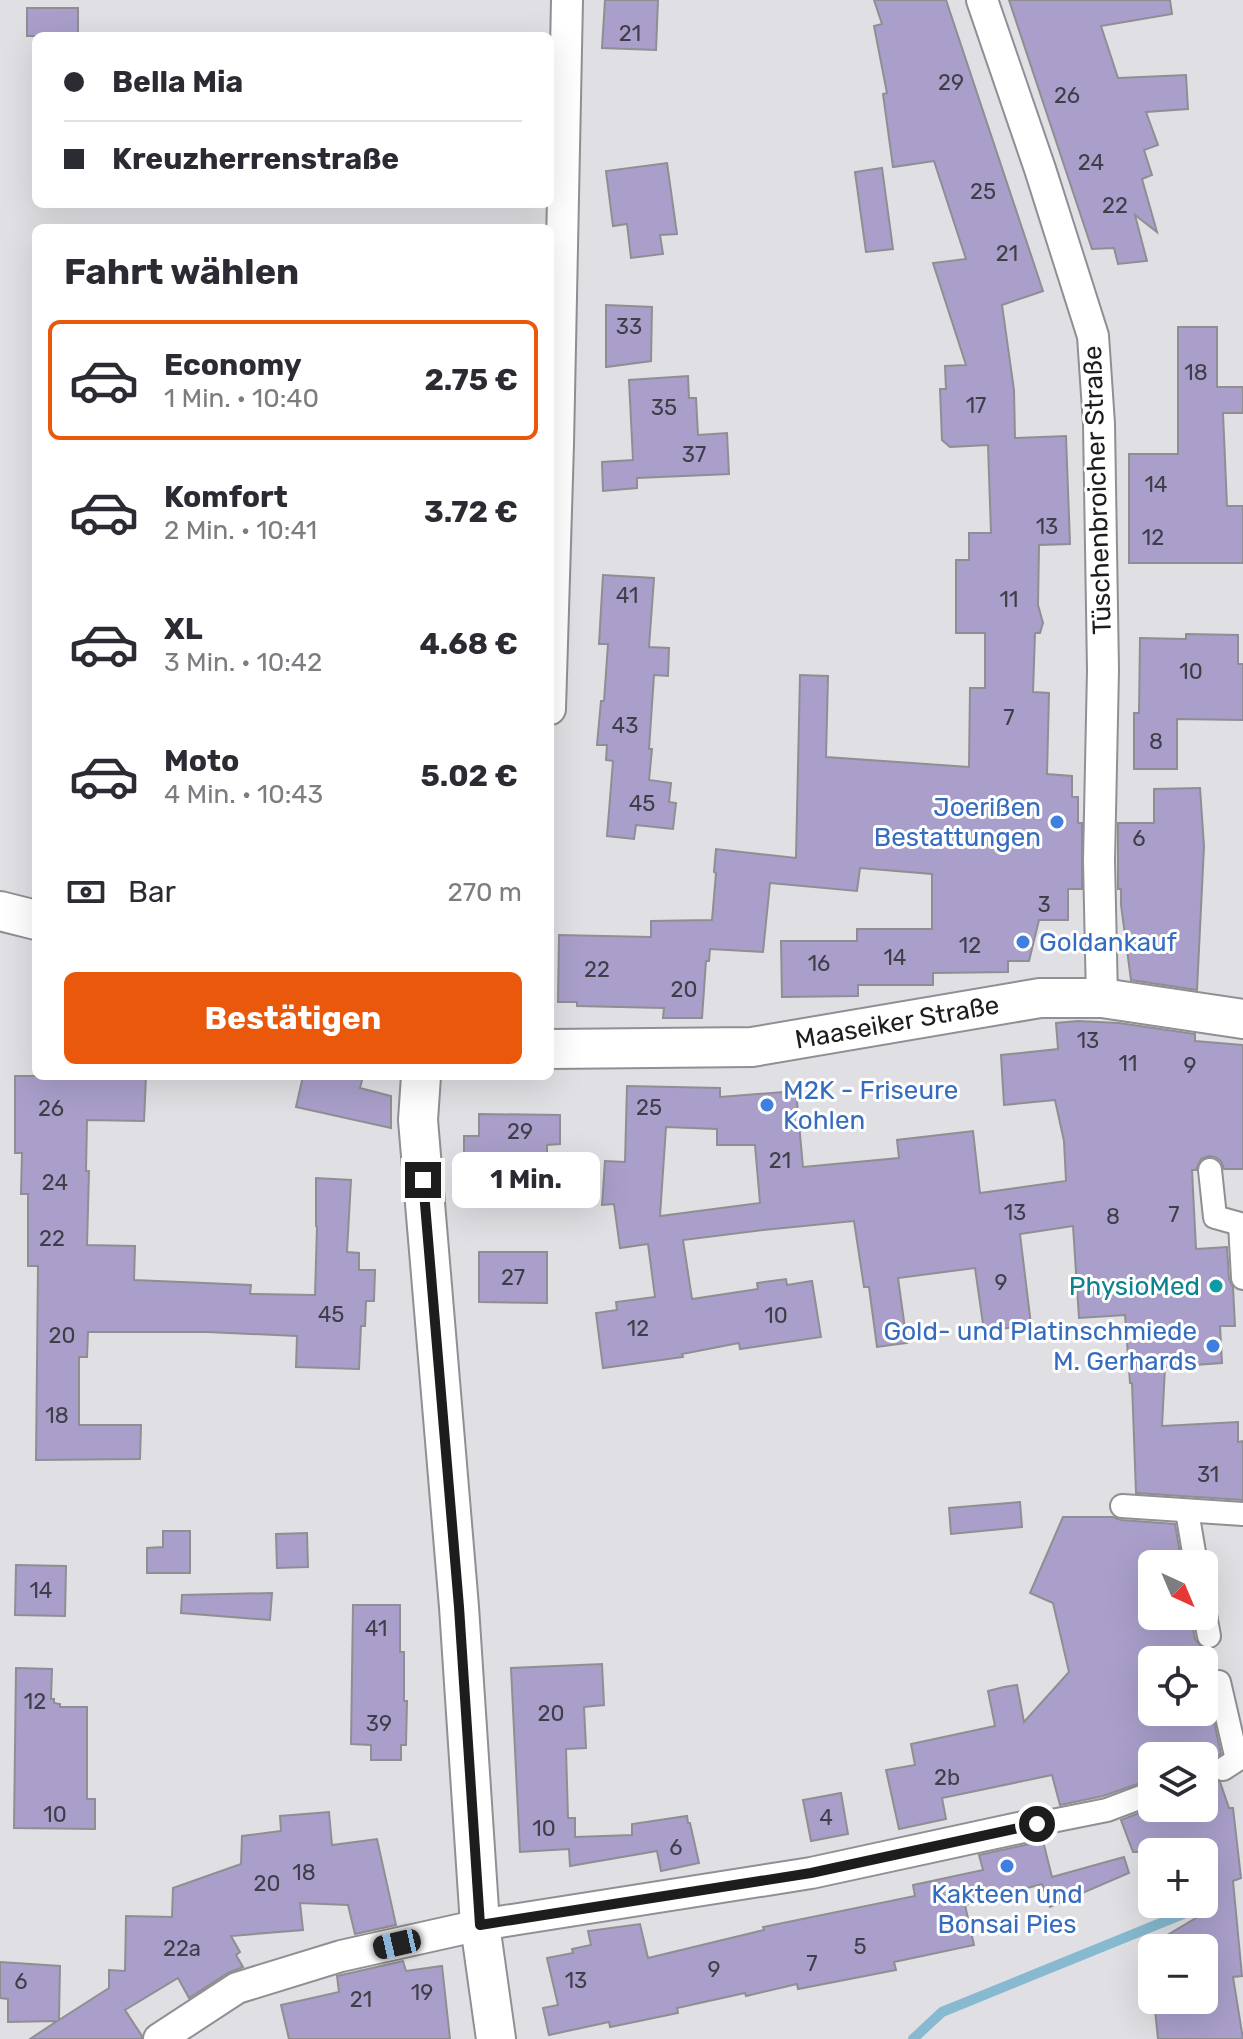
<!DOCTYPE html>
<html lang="de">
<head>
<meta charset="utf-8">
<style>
	:root { --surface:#fff; --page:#f7f7f7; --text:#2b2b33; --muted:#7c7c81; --line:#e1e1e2; --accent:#ea580c }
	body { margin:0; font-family:Rubik,sans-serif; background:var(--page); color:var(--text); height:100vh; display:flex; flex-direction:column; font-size:30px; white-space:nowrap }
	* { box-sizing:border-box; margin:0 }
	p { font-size:26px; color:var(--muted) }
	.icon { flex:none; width:44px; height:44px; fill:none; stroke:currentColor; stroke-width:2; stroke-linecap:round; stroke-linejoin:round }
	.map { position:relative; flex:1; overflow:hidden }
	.sheet { position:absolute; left:32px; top:224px; width:522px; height:856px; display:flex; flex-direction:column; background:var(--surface); border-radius:12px; box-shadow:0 8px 32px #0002 }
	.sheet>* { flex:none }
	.top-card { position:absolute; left:32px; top:32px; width:522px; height:176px; border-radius:12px; box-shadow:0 8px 32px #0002; display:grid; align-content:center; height:176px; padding:0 32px; background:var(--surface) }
	.needle { width:52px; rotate:136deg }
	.buttons { position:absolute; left:1138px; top:1550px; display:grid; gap:16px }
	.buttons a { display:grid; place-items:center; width:80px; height:80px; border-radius:12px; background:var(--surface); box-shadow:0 8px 32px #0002; font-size:40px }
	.end { position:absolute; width:36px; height:36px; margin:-18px; border:10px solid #1d1d1e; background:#fff; box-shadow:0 0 0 4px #fff }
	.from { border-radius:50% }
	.bubble { position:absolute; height:56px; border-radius:12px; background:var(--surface); box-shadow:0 8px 32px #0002; font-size:26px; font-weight:700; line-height:56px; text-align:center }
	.car { position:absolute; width:24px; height:48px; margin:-24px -12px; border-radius:10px; box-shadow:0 0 6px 2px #0007; background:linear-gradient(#222 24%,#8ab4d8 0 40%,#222 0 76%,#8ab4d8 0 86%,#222 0) }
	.top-card b { display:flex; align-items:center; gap:28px; height:76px; font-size:30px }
	.top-card b+b { border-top:2px solid var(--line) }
	.top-card i { width:20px; height:20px; background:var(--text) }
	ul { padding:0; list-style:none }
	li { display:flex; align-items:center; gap:24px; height:120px; margin:0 16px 12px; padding:0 16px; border:4px solid transparent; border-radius:12px }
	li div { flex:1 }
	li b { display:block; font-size:30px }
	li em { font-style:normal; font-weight:700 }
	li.on { border-color:var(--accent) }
	li>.icon { width:72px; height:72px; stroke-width:1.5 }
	h2 { padding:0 32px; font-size:36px; line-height:96px }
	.pay { display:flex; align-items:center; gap:20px; height:88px; padding:0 32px; font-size:30px }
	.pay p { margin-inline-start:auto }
	.action { display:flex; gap:16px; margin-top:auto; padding:16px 32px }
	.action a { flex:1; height:92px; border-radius:12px; background:var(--accent); color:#fff; font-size:32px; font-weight:700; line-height:92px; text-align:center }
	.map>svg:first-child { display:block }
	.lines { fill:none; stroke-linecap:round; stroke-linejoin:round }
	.stream { stroke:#87bad0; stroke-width:10 }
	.building { fill:#a99fca; stroke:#8f8e92; stroke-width:2; fill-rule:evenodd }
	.pedestrian-casing { stroke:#908f93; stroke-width:26 }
	.minor-casing { stroke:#908f93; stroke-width:34 }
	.tertiary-casing { stroke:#908f93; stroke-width:42 }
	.pedestrian { stroke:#fff; stroke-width:22 }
	.minor { stroke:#fff; stroke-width:30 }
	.tertiary { stroke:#fff; stroke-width:38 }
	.route { stroke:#1d1d1e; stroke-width:10 }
	.shop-dot { fill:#3f7fe0; stroke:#fff; stroke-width:3 }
	.culture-dot { fill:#0f9aa8; stroke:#fff; stroke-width:3 }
	.labels { text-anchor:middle; stroke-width:6; stroke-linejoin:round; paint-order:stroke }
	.number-label { font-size:22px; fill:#403e49 }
	.street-label { font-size:26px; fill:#1d1d1e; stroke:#fff }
	.shop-label { font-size:26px; fill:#366cbe; stroke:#fff; text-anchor:end }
	.culture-label { font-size:26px; fill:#0d838f; stroke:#fff; text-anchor:end }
</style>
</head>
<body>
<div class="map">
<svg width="1243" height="2039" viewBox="0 0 1243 2039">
	<rect width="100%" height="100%" fill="#e0dfe3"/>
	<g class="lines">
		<path class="stream" d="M 913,2039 L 942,2012 L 1215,1901"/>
	</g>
	<g class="building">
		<path d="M 605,0 L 658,0 L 656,50 L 602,48 Z"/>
		<path d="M 874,0 L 946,0 L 1043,291 L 1002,305 L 1014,390 L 1015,438 L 1066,436 L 1070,544 L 1039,545 L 1038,605 L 1043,623 L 1040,633 L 1035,633 L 1033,692 L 1049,693 L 1047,774 L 1072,776 L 1072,797 L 1078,797 L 1078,823 L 1082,823 L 1082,889 L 1068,889 L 1068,920 L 1039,920 L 1029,961 L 1008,961 L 1008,972 L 933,973 L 933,985 L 858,985 L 858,996 L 782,997 L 781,941 L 857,941 L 857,929 L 932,929 L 932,874 L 860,868 L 857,891 L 770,883 L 763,952 L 710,949 L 709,961 L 706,961 L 702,1018 L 663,1018 L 664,1008 L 577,1006 L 577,1002 L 558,1002 L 559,935 L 651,937 L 651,921 L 712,920 L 716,873 L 714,872 L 716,849 L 796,858 L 800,675 L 828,676 L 826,757 L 969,767 L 970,688 L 985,688 L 985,633 L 956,633 L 956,560 L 969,560 L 969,533 L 991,533 L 988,445 L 950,447 L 942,440 L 940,389 L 946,389 L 945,366 L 966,365 L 933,263 L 966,259 L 934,161 L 893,167 L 883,94 L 887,93 L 874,26 L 882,24 Z"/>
		<path d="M 1009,0 L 1170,0 L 1172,14 L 1101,26 L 1118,78 L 1186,75 L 1188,109 L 1146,112 L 1158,145 L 1144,150 L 1152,175 L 1142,179 L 1157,232 L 1135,215 L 1147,261 L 1118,264 L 1114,248 L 1092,249 Z"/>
		<rect x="27" y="8" width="51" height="28"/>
		<path d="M 667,163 L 677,234 L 660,235 L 663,254 L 631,258 L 627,224 L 613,226 L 606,171 Z"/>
		<path d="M 882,168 L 893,249 L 866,252 L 855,172 Z"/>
		<path d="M 606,305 L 652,307 L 651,361 L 606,367 Z"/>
		<path d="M 1178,327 L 1217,327 L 1217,387 L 1243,387 L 1243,413 L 1223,413 L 1227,506 L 1243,506 L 1243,563 L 1129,563 L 1129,454 L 1178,454 Z"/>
		<path d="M 688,376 L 689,398 L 696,398 L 698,435 L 727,433 L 729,474 L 637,478 L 637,488 L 603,491 L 602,462 L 633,460 L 629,380 Z"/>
		<path d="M 603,575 L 654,578 L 649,647 L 669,648 L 668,676 L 654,675 L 649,749 L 652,749 L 649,780 L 671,783 L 669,802 L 676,803 L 673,829 L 636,825 L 634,839 L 607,836 L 613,761 L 606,760 L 607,745 L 597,745 L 601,701 L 604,701 L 608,644 L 599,644 Z"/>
		<path d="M 1186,634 L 1238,635 L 1238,664 L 1243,664 L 1243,720 L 1177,719 L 1177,769 L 1134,769 L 1134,713 L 1139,713 L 1140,638 L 1186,639 Z"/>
		<path d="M 1200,788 L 1204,846 L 1197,990 L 1131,980 L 1121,905 L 1121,889 L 1118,889 L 1118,823 L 1154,823 L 1154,789 Z"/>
		<path d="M 1078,1021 L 1119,1023 L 1195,1034 L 1195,1041 L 1243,1045 L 1243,1169 L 1224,1169 L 1221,1161 L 1215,1157 L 1209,1156 L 1201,1159 L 1196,1170 L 1192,1170 L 1196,1249 L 1227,1247 L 1229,1279 L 1233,1287 L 1235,1326 L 1220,1326 L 1222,1363 L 1165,1367 L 1162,1426 L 1238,1422 L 1238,1442 L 1243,1441 L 1243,1500 L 1136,1493 L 1132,1383 L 1130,1383 L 1125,1315 L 1079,1318 L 1073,1226 L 1020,1234 L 1031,1325 L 984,1331 L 975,1268 L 898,1278 L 907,1343 L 877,1347 L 869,1287 L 864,1287 L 854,1221 L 763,1230 L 683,1240 L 692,1299 L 758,1289 L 757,1283 L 786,1279 L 787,1285 L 812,1281 L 821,1337 L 740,1349 L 739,1343 L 682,1354 L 683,1357 L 603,1368 L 596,1313 L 617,1310 L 616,1302 L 655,1297 L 648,1244 L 620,1248 L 614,1204 L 602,1205 L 605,1161 L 625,1162 L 627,1086 L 720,1088 L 720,1097 L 796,1091 L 803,1167 L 899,1158 L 897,1140 L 973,1131 L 980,1193 L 1066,1181 L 1064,1141 L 1055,1100 L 1004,1105 L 1001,1055 L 1058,1049 L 1056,1023 ZM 666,1127 L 717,1129 L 717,1145 L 755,1145 L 760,1203 L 660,1216 Z"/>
		<path d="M 15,1076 L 66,1076 L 111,1079 L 111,1076 L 146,1076 L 144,1121 L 87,1120 L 86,1171 L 89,1171 L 87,1245 L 135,1246 L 134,1280 L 251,1285 L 250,1294 L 315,1295 L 317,1227 L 316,1226 L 316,1178 L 351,1180 L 347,1252 L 359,1253 L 359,1270 L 375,1270 L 374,1301 L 366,1301 L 365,1326 L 361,1326 L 359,1369 L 296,1367 L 297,1336 L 207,1332 L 88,1332 L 87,1357 L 79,1357 L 79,1425 L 141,1425 L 140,1459 L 36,1460 L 38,1266 L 28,1266 L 28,1194 L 21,1194 L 22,1153 L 15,1153 Z"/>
		<path d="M 303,1076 L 363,1076 L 360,1088 L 391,1096 L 391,1128 L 296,1107 Z"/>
		<path d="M 479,1114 L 560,1115 L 560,1144 L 547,1145 L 547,1171 L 534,1171 L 534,1178 L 505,1178 L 505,1171 L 479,1171 L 479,1165 L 464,1166 L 464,1136 L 479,1136 Z"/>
		<path d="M 479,1252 L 547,1252 L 547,1303 L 479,1302 Z"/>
		<path d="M 1020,1502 L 1022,1527 L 951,1534 L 949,1508 Z"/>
		<path d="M 1063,1517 L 1113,1517 L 1121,1520 L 1175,1524 L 1182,1564 L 1152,1564 L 1152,1616 L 1191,1616 L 1195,1639 L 1202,1648 L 1205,1660 L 1152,1660 L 1152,1712 L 1212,1712 L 1221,1754 L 1217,1756 L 1210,1756 L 1212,1761 L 1209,1770 L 1212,1777 L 1220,1782 L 1229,1808 L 1233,1808 L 1241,1878 L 1233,1881 L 1242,1976 L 1233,1977 L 1243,2039 L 1158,2039 L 1154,2000 L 1204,2000 L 1204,1996 L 1209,1995 L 1204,1948 L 1146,1948 L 1204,1913 L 1204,1852 L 1133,1852 L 1121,1820 L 1152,1808 L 1204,1808 L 1204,1756 L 1152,1756 L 1152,1779 L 1103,1796 L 1060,1805 L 1052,1775 L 942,1798 L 946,1819 L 899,1829 L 886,1770 L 915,1765 L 911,1744 L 995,1726 L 988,1691 L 1004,1687 L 1017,1685 L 1024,1722 L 1069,1672 L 1053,1603 L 1030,1593 Z"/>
		<path d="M 163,1531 L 190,1531 L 190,1573 L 147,1573 L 147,1548 L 163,1547 Z"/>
		<path d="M 307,1533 L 308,1567 L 277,1568 L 276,1534 Z"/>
		<path d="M 16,1565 L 66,1566 L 65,1616 L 15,1615 Z"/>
		<path d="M 272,1593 L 270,1620 L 181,1613 L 182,1595 Z"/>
		<path d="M 353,1605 L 400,1605 L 400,1652 L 404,1652 L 404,1701 L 407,1701 L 406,1745 L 401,1745 L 401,1760 L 371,1760 L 371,1745 L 351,1744 Z"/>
		<path d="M 602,1664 L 604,1705 L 584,1707 L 586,1748 L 566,1749 L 568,1818 L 575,1818 L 575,1837 L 632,1835 L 632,1824 L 687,1816 L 688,1823 L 690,1823 L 699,1863 L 661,1871 L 657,1851 L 570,1866 L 569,1849 L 520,1852 L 511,1668 Z"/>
		<path d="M 16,1668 L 52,1669 L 51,1699 L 54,1699 L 54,1703 L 60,1704 L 60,1707 L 87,1707 L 87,1799 L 95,1799 L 95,1829 L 14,1828 Z"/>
		<path d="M 841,1793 L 848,1834 L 811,1841 L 803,1800 Z"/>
		<path d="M 329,1812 L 332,1845 L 377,1839 L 396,1925 L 355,1934 L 348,1905 L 300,1903 L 303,1930 L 231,1936 L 240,1952 L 236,1955 L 243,1967 L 228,1973 L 189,1998 L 178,1978 L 125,2010 L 142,2036 L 141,2039 L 30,2039 L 57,2021 L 8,2022 L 8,1999 L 0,1998 L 0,1962 L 60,1966 L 59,2020 L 109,1988 L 109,1970 L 125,1971 L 126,1916 L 172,1917 L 173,1888 L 241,1864 L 242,1836 L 281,1831 L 280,1816 Z"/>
		<path d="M 1043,1841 L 1052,1877 L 1124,1857 L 1129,1873 L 1050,1907 L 1042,1884 L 965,1905 L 974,1945 L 894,1962 L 896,1970 L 798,1989 L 797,1984 L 746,1996 L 745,1993 L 677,2008 L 678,2013 L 610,2027 L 609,2022 L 549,2035 L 543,2008 L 558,2005 L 547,1958 L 573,1953 L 572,1949 L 591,1945 L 588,1931 L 640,1924 L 648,1958 L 764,1930 L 763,1927 L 915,1896 L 913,1885 L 983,1870 L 979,1855 Z"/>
		<path d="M 403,1961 L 406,1971 L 442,1966 L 450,2039 L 289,2039 L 281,2005 L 339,1992 L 337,1976 Z"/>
	</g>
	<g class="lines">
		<defs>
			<g id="pedestrian">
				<path d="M 1210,1170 L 1215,1217 L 1240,1224 L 1243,1278"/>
				<path d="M 1122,1506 L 1243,1514"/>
				<path d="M 1187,1511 L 1196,1564"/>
				<path d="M 1204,1609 L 1209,1636"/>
				<path d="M 1219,1682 L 1237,1760 L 1223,1769"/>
				<path d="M 1037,1824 L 1107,1810 L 1152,1793"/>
			</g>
			<g id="minor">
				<path d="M 982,0 L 1040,169 L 1093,336 L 1099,424 L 1103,670 L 1099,861 L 1102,998"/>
				<path d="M 550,709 L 558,444 L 567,0"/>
				<path d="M 159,2039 L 237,1988 L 341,1956 L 480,1925 L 811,1873 L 1037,1824"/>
			</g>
			<g id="tertiary">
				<path d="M 0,911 L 36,920"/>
				<path d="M 550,1049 L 752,1047 L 1040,998 L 1102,998 L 1243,1019"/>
				<path d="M 421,1076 L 418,1120 L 459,1607 L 480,1925 L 496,2039"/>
			</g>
		</defs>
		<use href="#pedestrian" class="pedestrian-casing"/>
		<use href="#minor" class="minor-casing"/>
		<use href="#tertiary" class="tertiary-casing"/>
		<use href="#pedestrian" class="pedestrian"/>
		<use href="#minor" class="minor"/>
		<use href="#tertiary" class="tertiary"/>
	</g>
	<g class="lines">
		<path class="route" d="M 423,1180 L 459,1607 L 480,1925 L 811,1873 L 1037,1824"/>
	</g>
	<g class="shop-dot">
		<circle cx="1057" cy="822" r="8"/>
		<circle cx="1023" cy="942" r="8"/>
		<circle cx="767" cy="1105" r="8"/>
		<circle cx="1213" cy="1346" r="8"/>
		<circle cx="1007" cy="1866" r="8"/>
	</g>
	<circle class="culture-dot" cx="1216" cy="1286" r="8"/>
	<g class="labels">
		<g class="number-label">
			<text x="630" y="41">21</text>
			<text x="951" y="90">29</text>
			<text x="1067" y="103">26</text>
			<text x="1091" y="170">24</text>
			<text x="983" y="199">25</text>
			<text x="1115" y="213">22</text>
			<text x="1007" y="261">21</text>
			<text x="629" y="334">33</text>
			<text x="1196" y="380">18</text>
			<text x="976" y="413">17</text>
			<text x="664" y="415">35</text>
			<text x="694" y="462">37</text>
			<text x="1156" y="492">14</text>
			<text x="1047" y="534">13</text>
			<text x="1153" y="545">12</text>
			<text x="627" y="603">41</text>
			<text x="1009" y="607">11</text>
			<text x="1191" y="679">10</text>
			<text x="1009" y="725">7</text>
			<text x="625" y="733">43</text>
			<text x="1156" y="749">8</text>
			<text x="642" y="811">45</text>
			<text x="1139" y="846">6</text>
			<text x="1044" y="912">3</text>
			<text x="970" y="953">12</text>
			<text x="895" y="965">14</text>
			<text x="819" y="971">16</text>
			<text x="597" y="977">22</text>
			<text x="684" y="997">20</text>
			<text x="1088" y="1048">13</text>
			<text x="1128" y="1071">11</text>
			<text x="1190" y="1073">9</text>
			<text x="649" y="1115">25</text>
			<text x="51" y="1116">26</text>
			<text x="520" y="1139">29</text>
			<text x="780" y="1168">21</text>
			<text x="55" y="1190">24</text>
			<text x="1015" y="1220">13</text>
			<text x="1174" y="1222">7</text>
			<text x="1113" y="1224">8</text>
			<text x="52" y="1246">22</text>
			<text x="513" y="1285">27</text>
			<text x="1001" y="1290">9</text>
			<text x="331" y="1322">45</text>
			<text x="776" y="1323">10</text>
			<text x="638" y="1336">12</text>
			<text x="62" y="1343">20</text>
			<text x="57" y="1423">18</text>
			<text x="1208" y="1482">31</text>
			<text x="41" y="1598">14</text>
			<text x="376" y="1636">41</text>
			<text x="35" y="1709">12</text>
			<text x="551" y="1721">20</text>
			<text x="379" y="1731">39</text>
			<text x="947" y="1785">2b</text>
			<text x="55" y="1822">10</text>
			<text x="826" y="1825">4</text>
			<text x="544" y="1836">10</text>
			<text x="676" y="1855">6</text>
			<text x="304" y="1880">18</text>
			<text x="267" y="1891">20</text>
			<text x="860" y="1954">5</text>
			<text x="182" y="1956">22a</text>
			<text x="812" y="1971">7</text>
			<text x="714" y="1977">9</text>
			<text x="576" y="1988">13</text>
			<text x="21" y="1989">6</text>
			<text x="422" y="2000">19</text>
			<text x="361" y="2007">21</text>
		</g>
		<g class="street-label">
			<text transform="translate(1097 490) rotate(-92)" y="9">Tüschenbroicher Straße</text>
			<text transform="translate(897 1022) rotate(-10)" y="9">Maaseiker Straße</text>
		</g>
		<g class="shop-label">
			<text x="1041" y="816">Joerißen<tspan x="1041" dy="30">Bestattungen</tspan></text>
			<text x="1039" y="951" text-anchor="start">Goldankauf</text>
			<text x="783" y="1099" text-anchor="start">M2K - Friseure<tspan x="783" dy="30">Kohlen</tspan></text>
			<text x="1197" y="1340">Gold- und Platinschmiede<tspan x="1197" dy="30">M. Gerhards</tspan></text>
			<text x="1007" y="1903" text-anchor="middle">Kakteen und<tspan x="1007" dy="30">Bonsai Pies</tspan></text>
		</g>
		<g class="culture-label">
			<text x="1200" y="1295">PhysioMed</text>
		</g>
	</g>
</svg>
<div class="buttons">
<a><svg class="needle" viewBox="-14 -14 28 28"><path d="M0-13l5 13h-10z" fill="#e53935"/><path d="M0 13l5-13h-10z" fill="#7c7c81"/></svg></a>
<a><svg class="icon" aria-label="locate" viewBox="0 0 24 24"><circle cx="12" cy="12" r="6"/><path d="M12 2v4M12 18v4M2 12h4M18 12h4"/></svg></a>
<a><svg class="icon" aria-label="layers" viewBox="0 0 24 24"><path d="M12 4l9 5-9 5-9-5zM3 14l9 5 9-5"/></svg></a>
<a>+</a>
<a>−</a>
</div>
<i class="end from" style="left:1037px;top:1824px"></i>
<i class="end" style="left:423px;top:1180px"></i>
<div class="bubble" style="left:452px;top:1152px;width:148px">1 Min.</div>
<i class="car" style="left:397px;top:1944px;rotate:257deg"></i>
<div class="top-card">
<b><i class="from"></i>Bella Mia</b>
<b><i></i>Kreuzherrenstraße</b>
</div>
<section class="sheet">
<h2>Fahrt wählen</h2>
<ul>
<li class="on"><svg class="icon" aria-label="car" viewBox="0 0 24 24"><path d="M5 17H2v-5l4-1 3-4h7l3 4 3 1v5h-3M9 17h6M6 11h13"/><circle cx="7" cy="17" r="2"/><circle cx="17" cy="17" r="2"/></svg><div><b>Economy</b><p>1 Min. · 10:40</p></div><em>2.75 €</em></li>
<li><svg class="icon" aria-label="car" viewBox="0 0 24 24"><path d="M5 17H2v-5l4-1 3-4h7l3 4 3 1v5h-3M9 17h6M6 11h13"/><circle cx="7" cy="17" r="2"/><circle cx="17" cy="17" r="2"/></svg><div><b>Komfort</b><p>2 Min. · 10:41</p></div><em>3.72 €</em></li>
<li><svg class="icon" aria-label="car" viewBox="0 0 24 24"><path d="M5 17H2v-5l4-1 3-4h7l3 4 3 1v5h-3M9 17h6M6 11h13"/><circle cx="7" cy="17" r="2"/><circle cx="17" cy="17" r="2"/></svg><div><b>XL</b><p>3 Min. · 10:42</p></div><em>4.68 €</em></li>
<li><svg class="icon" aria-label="car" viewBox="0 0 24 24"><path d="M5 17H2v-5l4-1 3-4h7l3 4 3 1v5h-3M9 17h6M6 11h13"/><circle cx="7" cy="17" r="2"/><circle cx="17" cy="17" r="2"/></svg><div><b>Moto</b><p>4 Min. · 10:43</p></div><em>5.02 €</em></li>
</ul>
<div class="pay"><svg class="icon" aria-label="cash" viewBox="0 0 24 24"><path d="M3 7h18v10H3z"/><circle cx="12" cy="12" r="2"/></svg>Bar<p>270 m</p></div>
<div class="action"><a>Bestätigen</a></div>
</section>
</div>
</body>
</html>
